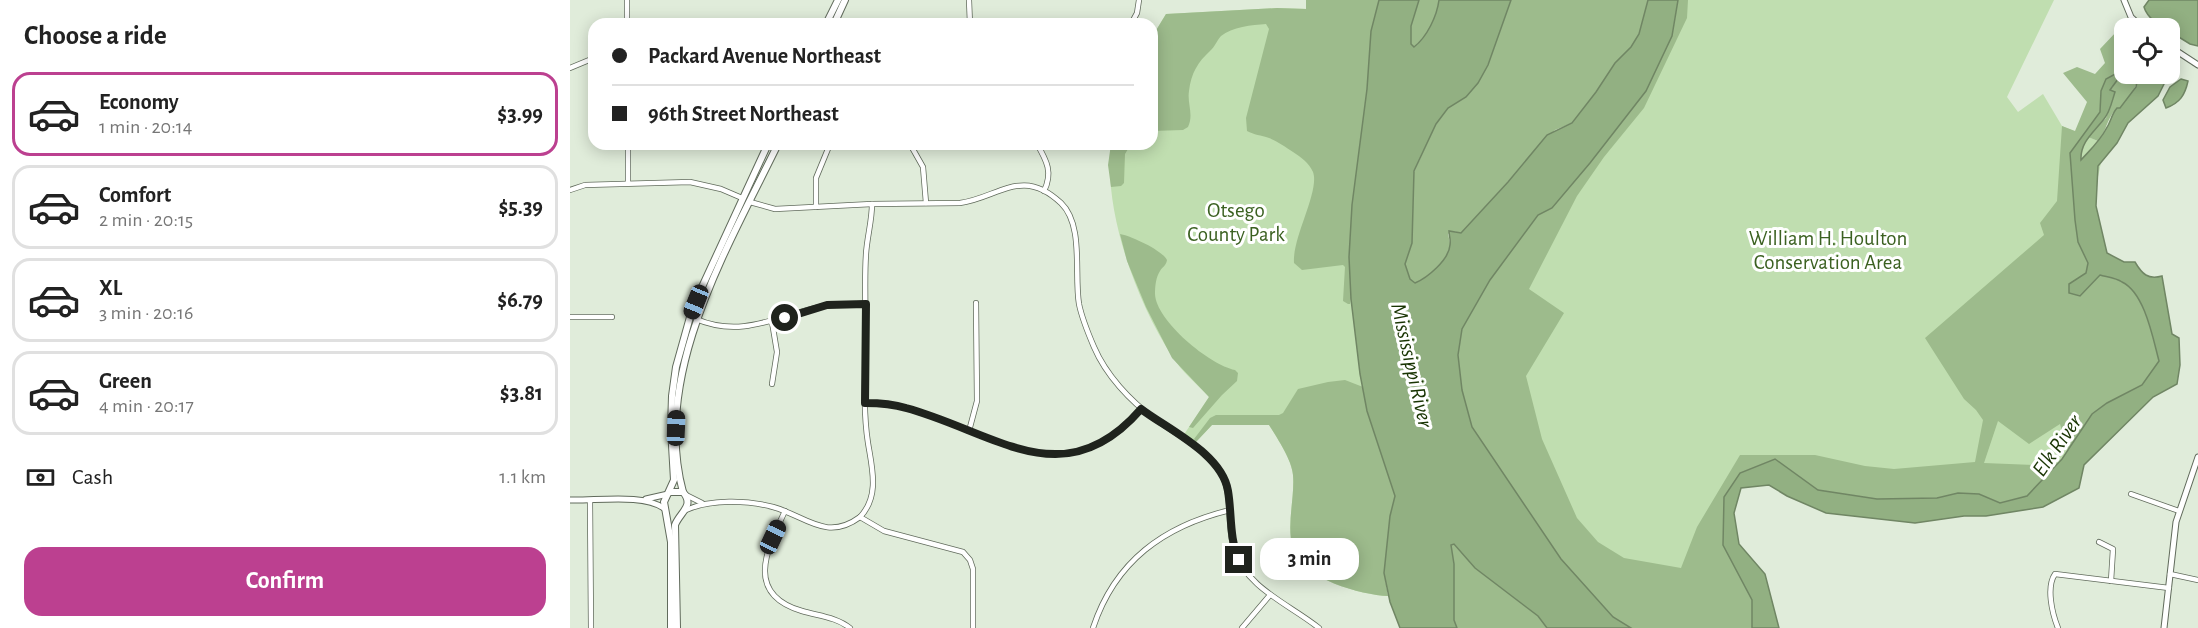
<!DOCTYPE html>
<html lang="en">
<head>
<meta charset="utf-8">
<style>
	:root { --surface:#fff; --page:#f6f6f6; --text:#222; --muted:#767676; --line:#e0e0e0; --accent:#bc4090 }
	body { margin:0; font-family:"Alegreya Sans",sans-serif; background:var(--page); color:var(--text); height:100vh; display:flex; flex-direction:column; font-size:22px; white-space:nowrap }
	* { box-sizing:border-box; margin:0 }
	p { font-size:20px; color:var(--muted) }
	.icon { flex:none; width:33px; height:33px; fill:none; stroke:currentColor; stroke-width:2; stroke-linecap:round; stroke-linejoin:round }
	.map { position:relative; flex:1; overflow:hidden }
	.drawer { display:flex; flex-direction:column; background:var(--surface); width:570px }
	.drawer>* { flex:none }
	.top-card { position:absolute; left:18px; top:18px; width:570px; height:132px; border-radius:18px; box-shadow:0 3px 15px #0003; display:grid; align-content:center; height:132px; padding:0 24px; background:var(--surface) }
	.tools { position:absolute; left:1544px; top:18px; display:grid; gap:12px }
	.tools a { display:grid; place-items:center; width:66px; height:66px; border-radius:12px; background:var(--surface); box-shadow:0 3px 15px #0003; font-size:30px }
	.end { position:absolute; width:27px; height:27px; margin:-14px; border:8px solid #1f231d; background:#fff; box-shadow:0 0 0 3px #fff }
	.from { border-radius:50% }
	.bubble { position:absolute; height:42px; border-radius:18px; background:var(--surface); box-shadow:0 3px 15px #0003; font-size:20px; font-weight:700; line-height:42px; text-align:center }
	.car { position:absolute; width:18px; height:36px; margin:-18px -9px; border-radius:8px; box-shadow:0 0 4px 2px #0007; background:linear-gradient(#222 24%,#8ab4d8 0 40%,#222 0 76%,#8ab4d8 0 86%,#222 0) }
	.top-card b { display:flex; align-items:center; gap:21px; height:57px; font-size:22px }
	.top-card b+b { border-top:2px solid var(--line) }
	.top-card i { width:15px; height:15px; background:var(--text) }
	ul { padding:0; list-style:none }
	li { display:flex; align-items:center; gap:18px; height:84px; margin:0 12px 9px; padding:0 12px; border:3px solid var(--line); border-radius:18px }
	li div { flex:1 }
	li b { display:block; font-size:22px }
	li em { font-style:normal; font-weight:700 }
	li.selected { border-color:var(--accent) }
	li>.icon { width:54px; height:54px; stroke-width:1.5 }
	h2 { padding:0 24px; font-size:27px; line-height:72px }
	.pay { display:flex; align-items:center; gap:15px; height:66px; padding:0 24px; font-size:22px }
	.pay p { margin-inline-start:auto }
	.action { display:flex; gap:12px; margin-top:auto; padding:12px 24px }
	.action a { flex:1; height:69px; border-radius:18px; background:var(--accent); color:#fff; font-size:24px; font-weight:700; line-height:69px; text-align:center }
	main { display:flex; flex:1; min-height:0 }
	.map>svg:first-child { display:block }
	.green { fill:#c0deb0 }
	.forest { fill:#9dbb8c }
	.water { fill:#92b082; stroke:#708664; stroke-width:1.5; fill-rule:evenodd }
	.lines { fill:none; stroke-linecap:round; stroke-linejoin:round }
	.minor-casing { stroke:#616b5c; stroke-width:6 }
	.tertiary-casing { stroke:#616b5c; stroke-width:7 }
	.secondary-casing { stroke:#616b5c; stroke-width:8 }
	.minor { stroke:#fff; stroke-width:4.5 }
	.tertiary { stroke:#fff; stroke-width:5 }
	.secondary { stroke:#fff; stroke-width:6 }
	.route { stroke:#1f231d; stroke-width:8 }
	.labels { text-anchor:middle; stroke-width:6; stroke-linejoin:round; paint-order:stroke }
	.park-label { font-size:21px; fill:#3b6121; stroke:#fff }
	.water-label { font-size:22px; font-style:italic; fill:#193503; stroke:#fff }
</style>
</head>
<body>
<main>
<section class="drawer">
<h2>Choose a ride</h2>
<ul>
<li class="selected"><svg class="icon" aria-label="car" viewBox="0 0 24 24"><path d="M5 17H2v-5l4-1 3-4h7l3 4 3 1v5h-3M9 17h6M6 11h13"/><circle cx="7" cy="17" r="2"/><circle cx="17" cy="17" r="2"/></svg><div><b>Economy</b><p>1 min · 20:14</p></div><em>$3.99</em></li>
<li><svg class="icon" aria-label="car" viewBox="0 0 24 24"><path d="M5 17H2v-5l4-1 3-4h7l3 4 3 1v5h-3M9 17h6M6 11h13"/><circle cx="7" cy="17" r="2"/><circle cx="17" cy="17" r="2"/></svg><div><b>Comfort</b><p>2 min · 20:15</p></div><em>$5.39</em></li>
<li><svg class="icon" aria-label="car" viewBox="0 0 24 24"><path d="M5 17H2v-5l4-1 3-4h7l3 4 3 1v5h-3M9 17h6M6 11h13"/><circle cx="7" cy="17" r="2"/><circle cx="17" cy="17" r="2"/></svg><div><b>XL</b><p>3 min · 20:16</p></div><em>$6.79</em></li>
<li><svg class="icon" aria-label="car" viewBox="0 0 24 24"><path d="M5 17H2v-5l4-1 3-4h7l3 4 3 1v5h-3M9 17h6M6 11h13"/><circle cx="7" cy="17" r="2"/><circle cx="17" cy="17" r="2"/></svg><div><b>Green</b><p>4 min · 20:17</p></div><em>$3.81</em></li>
</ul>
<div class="pay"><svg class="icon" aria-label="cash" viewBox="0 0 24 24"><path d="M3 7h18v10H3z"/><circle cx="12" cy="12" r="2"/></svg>Cash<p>1.1 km</p></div>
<div class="action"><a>Confirm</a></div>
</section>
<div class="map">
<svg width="1628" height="628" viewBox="0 0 1628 628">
	<rect width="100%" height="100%" fill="#e0ecda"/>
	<g class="green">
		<path d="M 1114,0 L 1484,0 L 1437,97 L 1448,112 L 1473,94 L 1492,126 L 1535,144 L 1519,219 L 1498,450 L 1492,459 L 1457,496 L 1194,477 L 1169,486 L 1161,513 L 1161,549 L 1195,628 L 1084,628 L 1051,614 L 898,337 Z"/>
		<path d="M 707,8 L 806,11 L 781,299 L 790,374 L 797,411 L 825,496 L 814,573 L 818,596 C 791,595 733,579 723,549 C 716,525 725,498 723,475 C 722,460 707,438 699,425 L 642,425 L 624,444 L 613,436 L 639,397 C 627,384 611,371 602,356 C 566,301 533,210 541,144 L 582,144 L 582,37 L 596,14 Z"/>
	</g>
	<g class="forest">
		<path d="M 736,0 L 809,0 L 801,31 L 797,89 L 782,205 L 779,257 L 781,298 L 780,304 L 778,304 L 773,301 L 775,267 L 773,265 L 732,270 L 724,263 C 722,238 750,191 743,172 C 739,163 731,157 723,152 C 716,147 707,141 699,138 C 691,135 684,135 677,131 L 676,118 L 699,29 L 696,24 C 682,25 662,27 651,36 C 647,40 645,47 640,51 C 628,62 621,73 619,91 C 617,104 624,114 618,127 L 613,130 L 582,131 L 582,37 L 596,14 L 707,8 L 736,9 Z"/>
		<path d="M 849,0 L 869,0 C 867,16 857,37 844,47 L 841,44 L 841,26 Z"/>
		<path d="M 941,0 L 1078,0 L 1069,34 L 1061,47 L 1045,63 L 1026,92 L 1002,123 L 985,130 L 891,233 L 882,231 L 878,234 C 879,239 881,244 880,249 C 876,262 857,278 845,283 L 840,279 L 835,264 L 842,243 L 844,172 L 866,124 L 878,108 L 896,97 L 908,83 L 918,65 Z"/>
		<path d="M 1108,0 L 1118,0 L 1117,18 L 1074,108 L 1034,157 L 1007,196 L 959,289 L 994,313 L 956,376 L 972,439 L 1007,518 L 1028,542 L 1054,558 L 1111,568 L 1127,527 L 1170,455 L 1245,455 L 1295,466 L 1324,469 L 1405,462 L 1413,420 L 1406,410 L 1394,399 L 1355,338 L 1474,235 L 1470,223 L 1487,201 L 1492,126 L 1505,131 L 1517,102 L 1493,73 L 1507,67 L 1525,74 L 1535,63 L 1530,49 L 1547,31 L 1554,35 L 1554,50 L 1551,52 L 1549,72 L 1531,91 L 1530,112 L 1500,153 L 1508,242 L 1518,263 L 1516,273 L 1508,279 L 1510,296 L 1530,275 C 1537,277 1545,278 1552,282 C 1575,293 1583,339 1589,361 L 1572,385 L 1537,403 L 1522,414 L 1498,450 L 1490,424 L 1459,444 L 1428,421 L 1414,463 L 1486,466 L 1457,496 L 1430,503 L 1409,494 L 1388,493 L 1367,498 L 1307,499 L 1248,490 L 1205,459 L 1170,473 L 1153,545 L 1182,600 L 1182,628 L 1061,628 L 1043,617 L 991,559 L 902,427 L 892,390 L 888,355 L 892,329 L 920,280 L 968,215 L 982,208 L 1020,163 L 1102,36 Z"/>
		<path d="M 1558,77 L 1567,82 C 1566,88 1553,106 1548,110 C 1545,112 1543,112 1541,116 C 1536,124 1535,133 1528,141 L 1518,137 L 1536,118 L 1545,92 L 1540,91 L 1548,79 Z"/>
		<path d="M 541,144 L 561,144 L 555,154 L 554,183 L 551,186 L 541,187 L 538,165 Z"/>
		<path d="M 550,234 C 561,236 592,250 597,260 C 596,266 593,266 590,271 C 586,277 585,286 585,294 C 586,321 640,365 665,370 L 668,373 L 667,381 L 652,395 L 623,428 L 619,427 L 639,397 L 602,358 L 576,307 L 557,261 Z"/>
		<path d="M 775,380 L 793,387 L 797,411 L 825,496 L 820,516 L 814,573 L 818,596 C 791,595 733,579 723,549 C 716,525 725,498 723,475 C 722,460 707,438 699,425 L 642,425 L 626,442 L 624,439 L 640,418 L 646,415 L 709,415 L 713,413 L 728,389 L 758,382 Z"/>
		<path d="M 884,544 L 905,568 L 968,616 L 977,628 L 887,628 L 884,620 L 884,564 L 881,545 Z"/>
	</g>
	<g class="water">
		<path d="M 809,0 L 849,0 L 841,26 L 841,44 L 844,47 C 857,37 867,16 869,0 L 941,0 L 918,65 L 908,83 L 896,97 L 878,108 L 866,124 L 844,171 L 842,243 L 835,264 L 840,279 L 845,283 C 857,278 879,260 880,245 C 881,240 879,236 879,231 L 891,233 L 938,182 L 977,135 L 1002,123 L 1026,92 L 1045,63 L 1061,47 L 1069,34 L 1078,0 L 1108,0 L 1102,36 L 1076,91 L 1020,163 L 982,208 L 968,215 L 920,280 L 892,329 L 888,355 L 892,390 L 902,427 L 991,559 L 1043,617 L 1061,628 L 977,628 L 968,616 L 905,568 L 884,544 L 881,545 L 884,564 L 884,620 L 887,628 L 830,628 L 820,602 L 814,573 L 820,516 L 825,496 L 797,411 L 790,374 L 781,299 L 779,257 L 782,205 L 797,89 L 801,31 Z"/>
		<path d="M 1579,0 L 1628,0 L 1628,46 L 1620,44 L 1599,31 L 1599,28 C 1589,27 1577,17 1574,7 Z"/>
		<path d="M 1554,50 L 1554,74 L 1599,74 L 1588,96 L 1558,123 L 1547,143 L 1528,166 L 1526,206 L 1537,253 L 1554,262 L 1565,262 C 1572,274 1578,280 1592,276 L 1602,334 L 1609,338 L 1610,365 L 1607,384 L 1583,397 L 1514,465 L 1509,488 L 1473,507 L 1416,516 L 1394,516 L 1345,523 L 1256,513 L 1217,496 L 1199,485 L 1171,488 L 1164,513 L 1169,544 L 1195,574 L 1209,628 L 1182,628 L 1182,600 L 1153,545 L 1154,497 L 1170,473 L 1205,459 L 1248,490 L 1307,499 L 1367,498 L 1388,493 L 1409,494 L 1430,503 L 1457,496 L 1492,459 L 1522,414 L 1537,403 L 1572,385 L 1589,361 C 1583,339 1575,293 1552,282 C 1546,278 1537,277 1530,275 L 1510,296 L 1499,293 L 1499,284 L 1516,273 L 1518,263 L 1508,242 L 1505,220 L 1500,153 L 1530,112 L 1531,91 L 1536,79 L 1549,72 L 1551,52 ZM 1558,77 L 1560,80 L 1567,82 L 1566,87 L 1550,108 L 1547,108 C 1541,115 1541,122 1536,129 C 1530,141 1519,151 1511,160 C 1510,142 1524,132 1534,119 C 1540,112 1542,101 1545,92 L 1540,90 L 1548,79 Z"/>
		<path d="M 1611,79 L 1618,81 C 1615,95 1610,103 1596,108 L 1593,100 L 1600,87 Z"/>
	</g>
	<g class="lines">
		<defs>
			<g id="minor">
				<path d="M 57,0 L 57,24"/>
				<path d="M 399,0 L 400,24"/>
				<path d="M 561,24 L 567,13 L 569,0"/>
				<path d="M 0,68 L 24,58"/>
				<path d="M 58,144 L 58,183"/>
				<path d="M 340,144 L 353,167 L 356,203"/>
				<path d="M 467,144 C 477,161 483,173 474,191"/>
				<path d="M 0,190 L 15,185 L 120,182 L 151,189 L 172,198"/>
				<path d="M 180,202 L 205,209 L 302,204 L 390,203 C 428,198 452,166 491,203 C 514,225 504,274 509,304 C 512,319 518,333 524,347 C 536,375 560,401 585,419 C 605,433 630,446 646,466 C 666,490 655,521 664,549 C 676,588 719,604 749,628"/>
				<path d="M 246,207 L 246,178 L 260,144"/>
				<path d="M 0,317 L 42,317"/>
				<path d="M 126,319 C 173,339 209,315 254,306 C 267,303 282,304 296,304"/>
				<path d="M 202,384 L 207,352 L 202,322"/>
				<path d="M 295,403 C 309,403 323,404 336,408 C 425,432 493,498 571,409"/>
				<path d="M 399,431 L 407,401 L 406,303"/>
				<path d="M 1561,494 L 1609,511"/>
				<path d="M 116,495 L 132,503"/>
				<path d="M 20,501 L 21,628"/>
				<path d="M 116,510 C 141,499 177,500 203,507 C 236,516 256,542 290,517 L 314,531 L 393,552 L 400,560 L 403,569 L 403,628"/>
				<path d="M 215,511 C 197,549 174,594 232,611 C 249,616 266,617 280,628"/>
				<path d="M 290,517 C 310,496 302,468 298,443 C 293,411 295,378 296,346 C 296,316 294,284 296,254 C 297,237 302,221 302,204"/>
				<path d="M 1529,542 L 1543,549 L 1541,581"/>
				<path d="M 1600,574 L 1628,580"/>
				<path d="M 523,628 C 545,561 594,526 660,510"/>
				<path d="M 672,628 L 700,595"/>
				<path d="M 1488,628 C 1482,613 1476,587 1485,574 L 1599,588"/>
			</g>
			<g id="tertiary">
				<path d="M 1554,0 L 1561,17 L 1573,28"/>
				<path d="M 1599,46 L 1628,65"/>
				<path d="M 76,499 L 98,494"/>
				<path d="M 0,500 C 26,501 75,493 95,509"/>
				<path d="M 1594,628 L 1606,522 L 1628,457"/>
			</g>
			<g id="secondary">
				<path d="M 256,24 L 268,0"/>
				<path d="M 264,24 L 275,0"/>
				<path d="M 100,492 L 113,492 C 125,506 110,512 105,525 L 107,628"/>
				<path d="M 113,492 C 81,374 158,247 208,144"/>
				<path d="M 101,628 L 101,542 L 94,502 L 104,480 L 101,428 L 102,396 L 106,367 L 120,317 L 132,287 L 198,144"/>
			</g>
		</defs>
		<use href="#minor" class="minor-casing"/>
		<use href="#tertiary" class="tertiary-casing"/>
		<use href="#secondary" class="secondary-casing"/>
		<use href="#minor" class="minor"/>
		<use href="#tertiary" class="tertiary"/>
		<use href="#secondary" class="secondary"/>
	</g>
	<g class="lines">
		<path class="route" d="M 215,318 L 257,305 L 296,304 L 295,403 C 309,403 323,404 336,408 C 425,432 494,498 571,409 C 599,430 652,454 658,491 C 662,515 659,538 669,560"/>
	</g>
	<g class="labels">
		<g class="park-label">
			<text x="666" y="217">Otsego<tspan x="666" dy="24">County Park</tspan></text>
			<text x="1258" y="245">William H. Houlton<tspan x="1258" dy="24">Conservation Area</tspan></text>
		</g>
		<g class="water-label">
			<text transform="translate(843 365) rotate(77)" y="8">Mississippi River</text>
			<text transform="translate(1486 445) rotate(-55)" y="8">Elk River</text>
		</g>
	</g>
</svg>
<div class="tools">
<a><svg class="icon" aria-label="locate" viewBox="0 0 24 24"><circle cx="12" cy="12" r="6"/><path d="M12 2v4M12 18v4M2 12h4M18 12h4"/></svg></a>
</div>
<i class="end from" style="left:215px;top:318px"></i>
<i class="end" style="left:669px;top:560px"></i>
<div class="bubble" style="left:690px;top:538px;width:99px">3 min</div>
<i class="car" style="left:126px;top:302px;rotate:202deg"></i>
<i class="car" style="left:106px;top:428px;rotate:2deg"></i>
<i class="car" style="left:203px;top:537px;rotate:25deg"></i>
<div class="top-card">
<b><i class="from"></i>Packard Avenue Northeast</b>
<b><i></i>96th Street Northeast</b>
</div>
</div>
</main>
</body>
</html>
